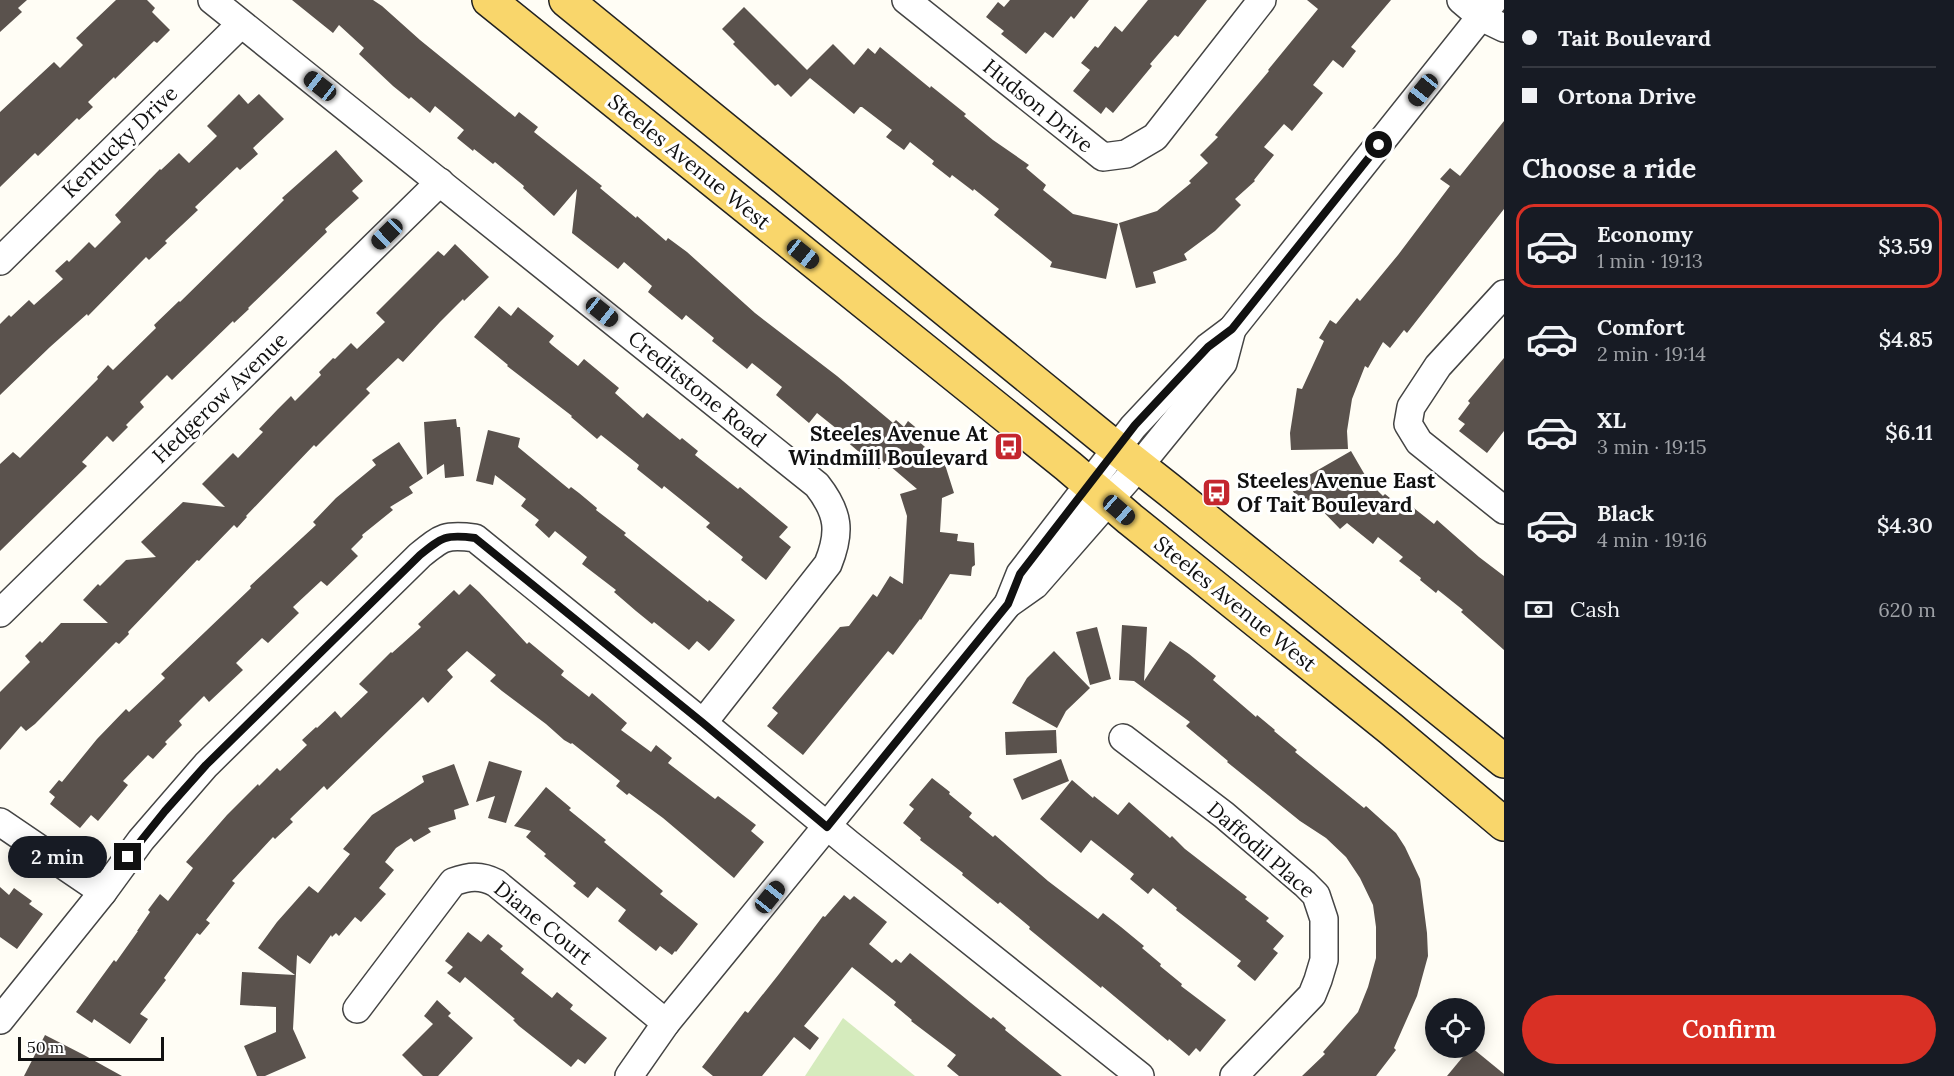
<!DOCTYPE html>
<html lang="en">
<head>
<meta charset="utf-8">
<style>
	:root { --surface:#171b24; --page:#20242c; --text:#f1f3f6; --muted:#9ea1a6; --line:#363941; --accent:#d93025 }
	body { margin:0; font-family:Lora,serif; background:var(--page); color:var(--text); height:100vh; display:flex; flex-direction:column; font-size:22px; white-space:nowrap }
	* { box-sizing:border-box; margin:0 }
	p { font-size:20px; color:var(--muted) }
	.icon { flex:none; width:33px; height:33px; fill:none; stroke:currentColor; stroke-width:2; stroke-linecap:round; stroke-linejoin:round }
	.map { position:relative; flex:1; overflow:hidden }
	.panel { display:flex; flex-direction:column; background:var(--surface); width:450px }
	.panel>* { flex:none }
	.banner { display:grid; align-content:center; height:132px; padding:0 18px; background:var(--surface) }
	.tools { position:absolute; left:1425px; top:998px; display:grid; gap:12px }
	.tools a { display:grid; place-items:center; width:60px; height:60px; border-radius:50%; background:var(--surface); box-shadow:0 3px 15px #0003; font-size:30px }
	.scale { position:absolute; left:18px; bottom:15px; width:146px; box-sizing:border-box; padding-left:6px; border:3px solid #111; border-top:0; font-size:16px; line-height:21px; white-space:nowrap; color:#111; -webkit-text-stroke:4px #fff; paint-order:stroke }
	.end { position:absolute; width:27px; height:27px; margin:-14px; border:8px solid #111; background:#fff; box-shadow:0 0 0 3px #fff }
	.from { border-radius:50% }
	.bubble { position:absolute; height:42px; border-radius:21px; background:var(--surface); box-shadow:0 3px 15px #0003; font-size:20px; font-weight:600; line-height:42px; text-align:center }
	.car { position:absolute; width:18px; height:36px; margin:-18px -9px; border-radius:8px; box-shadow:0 0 4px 2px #0007; background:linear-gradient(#222 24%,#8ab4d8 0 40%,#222 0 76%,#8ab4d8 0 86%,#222 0) }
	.banner b { display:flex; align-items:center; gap:21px; height:57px; font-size:22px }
	.banner b+b { border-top:2px solid var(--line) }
	.banner i { width:15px; height:15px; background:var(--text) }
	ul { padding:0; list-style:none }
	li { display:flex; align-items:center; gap:18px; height:84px; margin:0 12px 9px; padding:0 6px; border:3px solid transparent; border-radius:18px }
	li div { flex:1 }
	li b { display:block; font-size:22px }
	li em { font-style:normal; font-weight:600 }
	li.active { border-color:var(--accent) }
	li>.icon { width:54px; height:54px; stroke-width:1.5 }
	h2 { padding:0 18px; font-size:27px; line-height:72px }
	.pay { display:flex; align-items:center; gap:15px; height:66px; padding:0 18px; font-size:22px }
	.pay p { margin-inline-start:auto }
	.button { display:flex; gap:12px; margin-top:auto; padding:12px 18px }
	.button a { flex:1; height:69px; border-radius:36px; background:var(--accent); color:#fff; font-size:24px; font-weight:600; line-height:69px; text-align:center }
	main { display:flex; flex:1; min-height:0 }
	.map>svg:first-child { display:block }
	.green { fill:#d5ebbd }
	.building { fill:#5a524d }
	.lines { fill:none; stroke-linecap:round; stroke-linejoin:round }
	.minor-casing { stroke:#444; stroke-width:30 }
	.major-casing { stroke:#222; stroke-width:36 }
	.minor { stroke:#fff; stroke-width:27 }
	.major { stroke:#f9d66b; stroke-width:33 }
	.route { stroke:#111; stroke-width:8 }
	.labels { text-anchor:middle; stroke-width:6; stroke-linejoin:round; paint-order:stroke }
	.street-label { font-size:21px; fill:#111; stroke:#fff }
	.poi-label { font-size:21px; font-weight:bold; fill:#111; stroke:#fff; text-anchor:end }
</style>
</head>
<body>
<main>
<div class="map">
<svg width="1504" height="1076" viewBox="0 0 1504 1076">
	<rect width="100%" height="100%" fill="#fffdf5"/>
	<path class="green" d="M 843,1018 L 915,1076 L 805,1076 Z"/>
	<g class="building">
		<path d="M 0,0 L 27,0 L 18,8 L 22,12 L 0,32 Z"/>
		<path d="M 116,0 L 147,0 L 155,8 L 152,12 L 170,30 L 157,43 L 154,41 L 115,79 L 114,77 L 88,102 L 93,107 L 79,120 L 77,118 L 38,156 L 35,153 L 0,187 L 0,112 L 54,62 L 60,68 L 83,45 L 76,38 Z"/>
		<path d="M 292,0 L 373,0 L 382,6 L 420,40 L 515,117 L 519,112 L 538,127 L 534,132 L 602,186 L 600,188 L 636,218 L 637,216 L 666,241 L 668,238 L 687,252 L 755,313 L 837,376 L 893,423 L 896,420 L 904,427 L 908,421 L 920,431 L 915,438 L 934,455 L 941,452 L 954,493 L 942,498 L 940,532 L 958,534 L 957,541 L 974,543 L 975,565 L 972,567 L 971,576 L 950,574 L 921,620 L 920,619 L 893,655 L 888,651 L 803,755 L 767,726 L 778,713 L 772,708 L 840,627 L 849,626 L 873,594 L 877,597 L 890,576 L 903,584 L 907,516 L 900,494 L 917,489 L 890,466 L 888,459 L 879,469 L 845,440 L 847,437 L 817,413 L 809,423 L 776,395 L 782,387 L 752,363 L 747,369 L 712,341 L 714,338 L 686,315 L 682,320 L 648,292 L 652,286 L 624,262 L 618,269 L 572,233 L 577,189 L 554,216 L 523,188 L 524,186 L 495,162 L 493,164 L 474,149 L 473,151 L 457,138 L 464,130 L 435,106 L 430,113 L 411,97 L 409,99 L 393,86 L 359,54 L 364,48 L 339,25 L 333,33 Z"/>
		<path d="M 1010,0 L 1089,0 L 1074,19 L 1071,16 L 1053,38 L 1045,32 L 1026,54 L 1001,34 L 1004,31 L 986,17 L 998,2 L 1004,7 Z"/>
		<path d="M 1148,0 L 1207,0 L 1178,37 L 1175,35 L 1150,64 L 1152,66 L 1113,113 L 1106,107 L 1101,114 L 1073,91 L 1090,70 L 1081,63 L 1095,46 L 1098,48 L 1115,26 L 1122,32 Z"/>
		<path d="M 1307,0 L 1391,0 L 1351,47 L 1356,51 L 1343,68 L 1333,60 L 1313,85 L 1323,93 L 1292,131 L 1284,124 L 1264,147 L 1274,155 L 1254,180 L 1255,181 L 1235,199 L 1241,205 L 1215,231 L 1184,254 L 1187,260 L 1153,272 L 1156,283 L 1136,288 L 1119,223 L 1157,211 L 1191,183 L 1189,181 L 1208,163 L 1200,155 L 1218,137 L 1215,135 L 1269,71 L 1268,70 L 1318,9 Z"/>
		<path d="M 744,7 L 807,70 L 833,44 L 854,65 L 868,48 L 875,54 L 880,47 L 930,88 L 931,86 L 966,114 L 964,116 L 993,140 L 1029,165 L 1026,168 L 1046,185 L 1043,190 L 1073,214 L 1118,224 L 1106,279 L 1050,267 L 1052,262 L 994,215 L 999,209 L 974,189 L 973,191 L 952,175 L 950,178 L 932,164 L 934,161 L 910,142 L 904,150 L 886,137 L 892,130 L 862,107 L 860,107 L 854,114 L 810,78 L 791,97 L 778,84 L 775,86 L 733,44 L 735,42 L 722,29 Z"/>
		<path d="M 239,94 L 248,104 L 259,94 L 284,119 L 253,148 L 258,154 L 240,170 L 237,167 L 195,207 L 198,210 L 165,241 L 167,243 L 149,260 L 146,257 L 88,316 L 87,314 L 50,347 L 0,395 L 0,324 L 9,315 L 11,317 L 29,300 L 34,305 L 63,279 L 55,271 L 67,260 L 69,262 L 89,242 L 95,248 L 121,222 L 115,215 L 160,169 L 161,170 L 179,153 L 189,163 L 213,140 L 217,136 L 207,126 Z"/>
		<path d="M 1504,121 L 1504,209 L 1407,333 L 1404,330 L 1390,348 L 1383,342 L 1368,368 L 1365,366 L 1352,399 L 1347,431 L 1348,449 L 1291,450 L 1290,433 L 1297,388 L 1302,389 L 1324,341 L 1319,338 L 1330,320 L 1336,324 L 1357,298 L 1360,301 L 1398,255 L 1450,186 L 1440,179 L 1450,168 L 1460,176 Z"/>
		<path d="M 336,150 L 363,181 L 352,191 L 359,198 L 325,229 L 327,232 L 248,308 L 249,309 L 234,323 L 233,321 L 172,380 L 167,375 L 140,402 L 144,407 L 126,425 L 128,427 L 113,442 L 107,436 L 82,462 L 87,466 L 0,551 L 0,464 L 13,452 L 20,458 L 98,379 L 97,377 L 108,365 L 113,370 L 156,328 L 154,325 L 179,301 L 180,302 L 284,200 L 282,198 Z"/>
		<path d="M 455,244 L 489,277 L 464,301 L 463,299 L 440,322 L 403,362 L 398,358 L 366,389 L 370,393 L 316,447 L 314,445 L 246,516 L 247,517 L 237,528 L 234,525 L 199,561 L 197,560 L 128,632 L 129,634 L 119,644 L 116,642 L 35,724 L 26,731 L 21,726 L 0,750 L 0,692 L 30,662 L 25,656 L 40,641 L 42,643 L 61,623 L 108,623 L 83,600 L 98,584 L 100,586 L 126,560 L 156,557 L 141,542 L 183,502 L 225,507 L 202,484 L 233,453 L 238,458 L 263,432 L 259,429 L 278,409 L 291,396 L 295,401 L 321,375 L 319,372 L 333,358 L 335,359 L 351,343 L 357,349 L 385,322 L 376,313 L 438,251 L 444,256 Z"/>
		<path d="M 499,306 L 511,316 L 518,307 L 554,336 L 549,342 L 552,345 L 578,366 L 584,359 L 619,388 L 615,393 L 643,418 L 647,413 L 680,440 L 682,438 L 698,451 L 695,455 L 738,489 L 740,487 L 788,527 L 779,537 L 791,547 L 766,580 L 741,560 L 743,557 L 706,527 L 710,523 L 664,486 L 662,489 L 637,469 L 639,465 L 601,435 L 597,439 L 571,417 L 572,416 L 507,366 L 508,365 L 474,337 Z"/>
		<path d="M 1504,358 L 1504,431 L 1487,453 L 1459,431 L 1465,424 L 1458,419 L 1470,403 L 1468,401 Z"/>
		<path d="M 456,419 L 457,427 L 460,427 L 464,476 L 445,478 L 444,464 L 427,475 L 424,422 Z"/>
		<path d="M 488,430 L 520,438 L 518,447 L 569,489 L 571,487 L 579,493 L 597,508 L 596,510 L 626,533 L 624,535 L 708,602 L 709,600 L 735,620 L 713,647 L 709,651 L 697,641 L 689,650 L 654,622 L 652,624 L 636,611 L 614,592 L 616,590 L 582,564 L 587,557 L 555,531 L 549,538 L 535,525 L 539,520 L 521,506 L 526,499 L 495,475 L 493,485 L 476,481 Z"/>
		<path d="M 399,442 L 423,478 L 409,487 L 413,493 L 390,507 L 393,510 L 362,535 L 363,537 L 351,549 L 358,556 L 327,586 L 321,581 L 293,607 L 299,613 L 268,643 L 262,638 L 236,663 L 243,670 L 209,702 L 204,696 L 179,721 L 182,725 L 165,742 L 167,744 L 153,759 L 148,755 L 123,781 L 128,785 L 98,821 L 91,815 L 80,828 L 50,804 L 55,797 L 49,792 L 59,780 L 62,782 L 97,739 L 126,709 L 129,712 L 165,678 L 161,674 L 251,588 L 250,586 L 316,525 L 313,522 L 336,498 L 376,465 L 372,460 Z"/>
		<path d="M 1351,451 L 1369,482 L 1383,496 L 1385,494 L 1406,511 L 1410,505 L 1434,524 L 1437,520 L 1479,557 L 1504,576 L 1504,650 L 1461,612 L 1463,610 L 1438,590 L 1436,593 L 1420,580 L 1421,578 L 1399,561 L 1403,557 L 1378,537 L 1373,544 L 1347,523 L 1340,529 L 1311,499 L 1301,505 L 1290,486 Z"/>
		<path d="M 470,584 L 479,592 L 527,644 L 529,642 L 564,671 L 561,675 L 589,697 L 592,693 L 627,723 L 621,730 L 651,752 L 656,745 L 672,758 L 668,763 L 715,799 L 718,796 L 756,825 L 751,831 L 764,842 L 734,878 L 663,818 L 629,793 L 627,795 L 616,786 L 620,781 L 572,743 L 571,744 L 564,740 L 546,724 L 502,691 L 490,681 L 496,675 L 467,651 L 447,670 L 453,677 L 428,703 L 423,697 L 327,790 L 324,786 L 290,819 L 293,822 L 275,839 L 273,837 L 232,881 L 235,883 L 206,920 L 210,923 L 200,935 L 197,933 L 164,978 L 166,980 L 140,1014 L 148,1019 L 130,1044 L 94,1019 L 92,1023 L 76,1012 L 114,960 L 116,962 L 138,931 L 137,931 L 150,912 L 148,910 L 160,894 L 168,901 L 193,868 L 186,862 L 227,815 L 258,784 L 259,786 L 277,768 L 280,771 L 307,745 L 302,740 L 316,727 L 317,728 L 335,711 L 341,718 L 368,692 L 359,684 L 391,652 L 392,653 L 421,627 L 418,624 L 454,590 L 459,595 Z"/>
		<path d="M 1122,625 L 1147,627 L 1144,681 L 1170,641 L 1189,654 L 1216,676 L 1213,680 L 1256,717 L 1257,715 L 1275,730 L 1274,731 L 1297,750 L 1295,752 L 1364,808 L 1366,806 L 1396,833 L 1405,847 L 1420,879 L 1427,933 L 1428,956 L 1417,996 L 1394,1048 L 1396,1050 L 1376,1076 L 1302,1076 L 1325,1054 L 1323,1052 L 1358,1012 L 1368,987 L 1376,958 L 1376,927 L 1373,905 L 1360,878 L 1346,857 L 1326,838 L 1300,821 L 1227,762 L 1228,761 L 1186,726 L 1190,722 L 1134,681 L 1119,680 Z"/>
		<path d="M 1097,627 L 1111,679 L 1090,685 L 1076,632 Z"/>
		<path d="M 1054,651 L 1090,688 L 1066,711 L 1057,728 L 1012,703 L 1027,678 Z"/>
		<path d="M 1056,730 L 1057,753 L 1006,755 L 1005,732 Z"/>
		<path d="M 1061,759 L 1069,781 L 1022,800 L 1013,779 Z"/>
		<path d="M 489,761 L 522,771 L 506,823 L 488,818 L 495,796 L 476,802 Z"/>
		<path d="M 454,764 L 469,805 L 454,810 L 456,819 L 428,828 L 431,832 L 414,842 L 411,838 L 396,848 L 385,862 L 394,870 L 379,888 L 386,894 L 361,922 L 355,917 L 339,936 L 336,933 L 332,937 L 331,935 L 310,964 L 297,955 L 293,1029 L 306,1058 L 265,1076 L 257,1076 L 244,1046 L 276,1032 L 276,1007 L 240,1005 L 242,972 L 295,975 L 258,948 L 277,922 L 309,886 L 318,893 L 350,854 L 343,849 L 372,815 L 424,782 L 422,776 Z"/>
		<path d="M 932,778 L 950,792 L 949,794 L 972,813 L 969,817 L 993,837 L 995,835 L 1048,881 L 1098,919 L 1103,913 L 1121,927 L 1144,946 L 1142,948 L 1161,964 L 1160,966 L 1182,984 L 1181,986 L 1226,1020 L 1200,1052 L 1196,1048 L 1189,1056 L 1169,1039 L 1168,1041 L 1102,986 L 1101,988 L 1029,929 L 1030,927 L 1000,902 L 998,904 L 962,875 L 963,873 L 920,840 L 921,838 L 903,823 L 914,809 L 909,805 Z"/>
		<path d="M 1072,780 L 1093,798 L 1094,796 L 1118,815 L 1129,802 L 1170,838 L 1172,836 L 1185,849 L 1238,890 L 1247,897 L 1245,899 L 1269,918 L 1266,921 L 1284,936 L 1273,949 L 1278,953 L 1255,981 L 1237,966 L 1241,961 L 1176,910 L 1177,908 L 1153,888 L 1148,894 L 1130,879 L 1134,874 L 1091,840 L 1081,853 L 1040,819 Z"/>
		<path d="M 546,787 L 571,808 L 569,810 L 606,840 L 604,842 L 663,891 L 660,894 L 698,924 L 676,952 L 675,951 L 672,955 L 660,946 L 656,951 L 633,933 L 618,921 L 626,910 L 597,887 L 588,898 L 573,886 L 576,883 L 544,856 L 546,854 L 526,837 L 531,831 L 514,826 Z"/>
		<path d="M 0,887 L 9,895 L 14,888 L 32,901 L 29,904 L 43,914 L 17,949 L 0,937 Z"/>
		<path d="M 844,895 L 850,900 L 854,896 L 887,922 L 869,944 L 892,963 L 896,959 L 901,963 L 910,953 L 971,1003 L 991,1019 L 993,1017 L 1006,1028 L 1005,1030 L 1062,1076 L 959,1076 L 947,1066 L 956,1055 L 911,1021 L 912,1020 L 894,1005 L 896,1002 L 852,967 L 804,1026 L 819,1038 L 810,1050 L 794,1037 L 762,1076 L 713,1076 L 702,1067 L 745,1011 L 748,1013 L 779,974 L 823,916 L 825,917 Z"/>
		<path d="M 468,932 L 481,942 L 488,934 L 503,946 L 500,949 L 524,969 L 521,973 L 552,998 L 557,992 L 573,1005 L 570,1009 L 607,1038 L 585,1064 L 578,1059 L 571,1067 L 519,1026 L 513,1020 L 515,1019 L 465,977 L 460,983 L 447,973 L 453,967 L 445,961 Z"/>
		<path d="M 437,1000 L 451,1013 L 448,1016 L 473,1038 L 438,1076 L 423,1076 L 402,1055 L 433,1024 L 424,1016 Z"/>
		<path d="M 45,1035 L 84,1055 L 122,1076 L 24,1076 Z"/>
		<path d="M 1471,1047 L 1504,1074 L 1504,1076 L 1447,1076 Z"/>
	</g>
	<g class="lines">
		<defs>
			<g id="minor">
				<path d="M 212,0 L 817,485 C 839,513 841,532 828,564 L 703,723"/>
				<path d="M 906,0 L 1103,157 L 1126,154 L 1155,137 L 1262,0"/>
				<path d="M 1461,0 L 1481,17 L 1504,28"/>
				<path d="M 0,261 L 241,24"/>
				<path d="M 1504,294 L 1438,366 L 1411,407 L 1408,424 L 1419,442 L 1504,510"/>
				<path d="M 1008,604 L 1020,574 L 1133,427 L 1208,347 L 1232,329 L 1494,0"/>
				<path d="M 0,613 L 440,182"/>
				<path d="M 1123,738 L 1224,815 L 1305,884 L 1316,895 L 1324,919 L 1324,960 L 1318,980 L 1312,995 L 1234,1076"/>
				<path d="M 0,822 L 103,892"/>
				<path d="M 357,1009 L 453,882 C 469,876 481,875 496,883 L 666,1023"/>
				<path d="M 0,1020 L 103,892 L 141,840 L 206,765 L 420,555 C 442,537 446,534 475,538 L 703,723 L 849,844 L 1140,1076"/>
				<path d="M 629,1076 L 666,1023 L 1008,604 L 1035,585 L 1139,466 L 1223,363 L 1232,329"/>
			</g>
			<g id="major">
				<path d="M 489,0 L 1068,466 L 1130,519 L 1391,729 L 1504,824"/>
				<path d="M 566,0 L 1102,437 L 1168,489 L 1504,761"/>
			</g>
		</defs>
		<use href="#minor" class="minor-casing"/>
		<use href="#major" class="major-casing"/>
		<use href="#minor" class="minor"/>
		<use href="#major" class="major"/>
	</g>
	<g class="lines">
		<path class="route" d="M 128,857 L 165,811 L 206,765 L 420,555 C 442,537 446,534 475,538 L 703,723 L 827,827 L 1008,604 L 1020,574 L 1135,425 L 1208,347 L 1232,329 L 1379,145"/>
	</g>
	<defs>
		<symbol id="bus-square" viewBox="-11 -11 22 22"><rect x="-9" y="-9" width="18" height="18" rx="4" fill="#c4262e" stroke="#fff"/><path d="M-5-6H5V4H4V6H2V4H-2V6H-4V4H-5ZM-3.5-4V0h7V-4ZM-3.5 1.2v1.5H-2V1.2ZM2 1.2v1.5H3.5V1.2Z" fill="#fff"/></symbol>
	</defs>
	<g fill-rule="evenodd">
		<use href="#bus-square" x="992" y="430" width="33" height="33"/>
		<use href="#bus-square" x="1200" y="476" width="33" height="33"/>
	</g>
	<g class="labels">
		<g class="street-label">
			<text transform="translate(1038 106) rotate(39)" y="7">Hudson Drive</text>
			<text transform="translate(120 142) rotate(-44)" y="7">Kentucky Drive</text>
			<text transform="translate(689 162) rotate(39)" y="7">Steeles Avenue West</text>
			<text transform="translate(697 389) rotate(39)" y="7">Creditstone Road</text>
			<text transform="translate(220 398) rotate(-44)" y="7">Hedgerow Avenue</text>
			<text transform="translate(1235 604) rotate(39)" y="7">Steeles Avenue West</text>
			<text transform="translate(1261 850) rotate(41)" y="7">Daffodil Place</text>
			<text transform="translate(543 923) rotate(39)" y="7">Diane Court</text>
		</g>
		<g class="poi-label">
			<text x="988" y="441">Steeles Avenue At<tspan x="988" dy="24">Windmill Boulevard</tspan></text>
			<text x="1237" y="488" text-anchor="start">Steeles Avenue East<tspan x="1237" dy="24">Of Tait Boulevard</tspan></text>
		</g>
	</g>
</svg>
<div class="tools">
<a><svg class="icon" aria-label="locate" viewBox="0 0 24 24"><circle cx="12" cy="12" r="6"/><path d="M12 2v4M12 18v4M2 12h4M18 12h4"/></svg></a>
</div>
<div class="scale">50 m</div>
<i class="end from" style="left:1379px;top:145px"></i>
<i class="end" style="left:128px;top:857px"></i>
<div class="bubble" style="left:8px;top:836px;width:99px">2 min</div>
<i class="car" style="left:320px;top:86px;rotate:308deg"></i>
<i class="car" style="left:1423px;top:90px;rotate:219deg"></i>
<i class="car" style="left:387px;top:234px;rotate:226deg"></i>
<i class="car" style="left:803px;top:254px;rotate:129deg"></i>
<i class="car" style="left:602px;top:312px;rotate:129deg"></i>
<i class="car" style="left:1119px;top:510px;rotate:131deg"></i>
<i class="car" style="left:770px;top:897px;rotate:39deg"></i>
</div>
<section class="panel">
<div class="banner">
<b><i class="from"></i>Tait Boulevard</b>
<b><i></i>Ortona Drive</b>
</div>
<h2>Choose a ride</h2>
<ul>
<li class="active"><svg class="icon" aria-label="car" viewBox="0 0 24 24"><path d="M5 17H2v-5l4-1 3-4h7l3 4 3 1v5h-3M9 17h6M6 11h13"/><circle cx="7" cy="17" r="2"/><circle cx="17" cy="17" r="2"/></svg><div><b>Economy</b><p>1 min · 19:13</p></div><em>$3.59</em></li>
<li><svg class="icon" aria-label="car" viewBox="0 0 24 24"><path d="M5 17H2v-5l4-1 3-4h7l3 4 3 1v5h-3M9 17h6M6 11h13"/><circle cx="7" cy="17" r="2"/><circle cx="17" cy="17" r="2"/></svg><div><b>Comfort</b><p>2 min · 19:14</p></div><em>$4.85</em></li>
<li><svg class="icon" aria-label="car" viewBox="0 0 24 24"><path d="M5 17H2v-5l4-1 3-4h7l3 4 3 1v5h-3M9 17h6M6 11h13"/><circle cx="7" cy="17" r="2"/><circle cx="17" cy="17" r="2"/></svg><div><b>XL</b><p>3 min · 19:15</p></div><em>$6.11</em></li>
<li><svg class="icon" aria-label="car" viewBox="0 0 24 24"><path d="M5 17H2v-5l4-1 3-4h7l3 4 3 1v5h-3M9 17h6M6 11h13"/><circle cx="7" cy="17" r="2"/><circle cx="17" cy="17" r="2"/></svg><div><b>Black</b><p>4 min · 19:16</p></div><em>$4.30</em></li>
</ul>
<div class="pay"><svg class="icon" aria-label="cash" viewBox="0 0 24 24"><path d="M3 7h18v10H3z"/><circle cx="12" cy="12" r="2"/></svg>Cash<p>620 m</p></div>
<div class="button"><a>Confirm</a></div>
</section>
</main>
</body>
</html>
